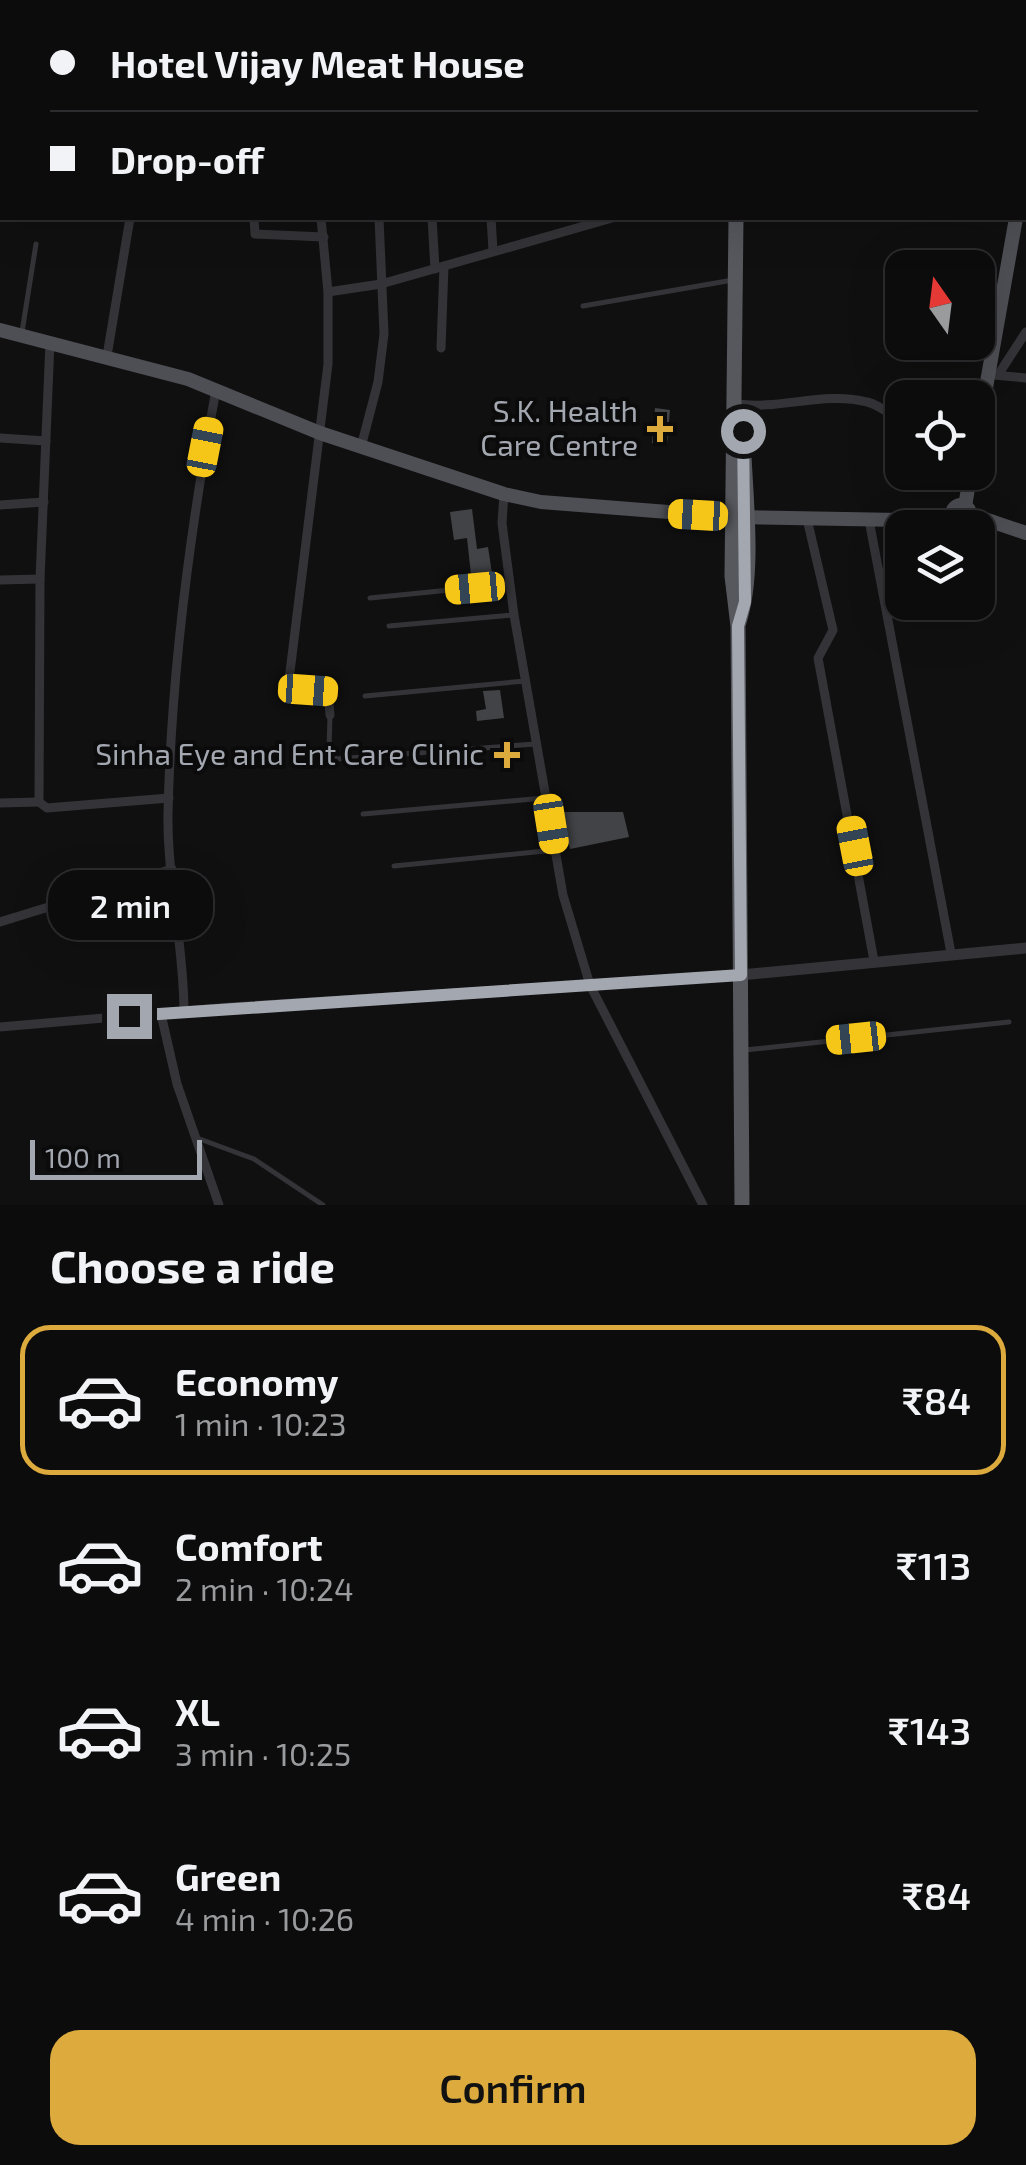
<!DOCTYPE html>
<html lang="en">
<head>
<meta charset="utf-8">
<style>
	:root { --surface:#0c0c0d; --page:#151516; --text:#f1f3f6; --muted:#9a9b9d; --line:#2c2c2e; --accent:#dcaa3d }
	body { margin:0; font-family:"Exo 2",sans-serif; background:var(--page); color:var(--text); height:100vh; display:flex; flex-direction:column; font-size:38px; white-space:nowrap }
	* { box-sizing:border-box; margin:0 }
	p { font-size:32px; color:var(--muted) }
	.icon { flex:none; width:55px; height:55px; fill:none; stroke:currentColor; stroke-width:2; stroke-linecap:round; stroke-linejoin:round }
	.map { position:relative; height:1205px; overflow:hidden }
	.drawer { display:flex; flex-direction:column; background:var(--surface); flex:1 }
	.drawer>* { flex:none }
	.hud { position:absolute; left:0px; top:0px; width:1028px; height:220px; box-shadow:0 10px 40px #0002,0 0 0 2px var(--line); display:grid; align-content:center; height:220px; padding:0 50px; background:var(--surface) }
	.needle { width:65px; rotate:346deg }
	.fabs { position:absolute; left:885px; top:250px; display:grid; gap:20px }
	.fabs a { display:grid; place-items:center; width:110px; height:110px; border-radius:20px; background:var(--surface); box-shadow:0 10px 40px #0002,0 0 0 2px var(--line); font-size:50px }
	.scale { position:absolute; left:30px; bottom:25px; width:172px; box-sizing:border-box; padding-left:10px; border:5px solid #a3a7b0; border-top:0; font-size:28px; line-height:35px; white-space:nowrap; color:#a3a7b0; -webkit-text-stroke:8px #0b0b0c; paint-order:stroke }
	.end { position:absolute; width:45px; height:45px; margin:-22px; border:12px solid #a3a7b0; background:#111; box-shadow:0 0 0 5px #111 }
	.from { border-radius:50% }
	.bubble { position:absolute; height:70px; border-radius:30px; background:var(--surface); box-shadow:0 10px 40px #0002,0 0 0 2px var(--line); font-size:32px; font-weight:600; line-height:70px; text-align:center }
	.car { position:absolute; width:30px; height:60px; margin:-30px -15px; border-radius:12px; box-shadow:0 0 8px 2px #0007; background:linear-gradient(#f5c518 24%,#345 0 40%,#f5c518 0 76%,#345 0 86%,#f5c518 0) }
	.hud b { display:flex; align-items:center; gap:35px; height:95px; font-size:38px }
	.hud b+b { border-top:2px solid var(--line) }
	.hud i { width:25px; height:25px; background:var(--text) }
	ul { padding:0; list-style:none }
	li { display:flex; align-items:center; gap:30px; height:150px; margin:0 20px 15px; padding:0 30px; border:5px solid transparent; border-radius:30px }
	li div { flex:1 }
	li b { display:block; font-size:38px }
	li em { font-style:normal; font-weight:600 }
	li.current { border-color:var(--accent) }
	li>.icon { width:90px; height:90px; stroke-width:1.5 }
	h2 { padding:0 50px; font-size:45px; line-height:120px }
	.button { display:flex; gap:20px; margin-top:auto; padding:20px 50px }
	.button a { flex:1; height:115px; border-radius:30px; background:var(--accent); color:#111; font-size:40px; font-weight:600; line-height:115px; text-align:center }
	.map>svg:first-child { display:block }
	.building { fill:#424346 }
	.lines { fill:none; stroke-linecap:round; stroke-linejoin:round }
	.service { stroke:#343438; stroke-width:5 }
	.minor { stroke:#343438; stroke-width:9 }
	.tertiary { stroke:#343438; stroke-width:11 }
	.primary { stroke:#4e4f54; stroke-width:14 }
	.trunk { stroke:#56585d; stroke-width:15 }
	.route { stroke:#a3a7b0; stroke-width:12 }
	.poi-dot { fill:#dcaa3d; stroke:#0b0b0c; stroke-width:4 }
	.labels { text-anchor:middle; stroke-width:8; stroke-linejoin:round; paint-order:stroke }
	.poi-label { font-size:30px; fill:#a3a7b0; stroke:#0b0b0c; text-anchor:end }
</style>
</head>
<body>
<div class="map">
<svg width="1026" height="1205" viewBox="0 0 1026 1205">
	<rect width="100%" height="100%" fill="#101011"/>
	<g class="building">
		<path d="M 655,408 L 670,410 L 667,444 L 652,443 Z"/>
		<path d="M 472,509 L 477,549 L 488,547 L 492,573 L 471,575 L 467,538 L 454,540 L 450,512 Z"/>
		<path d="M 500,690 L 504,718 L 477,721 L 476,711 L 486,709 L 483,691 Z"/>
		<path d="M 562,812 L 623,812 L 629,837 L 570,849 Z"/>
	</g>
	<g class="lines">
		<g class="service">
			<path d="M 583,306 L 733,280"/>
			<path d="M 22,332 L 36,244"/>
			<path d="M 370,598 L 510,584"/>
			<path d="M 389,626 L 514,615"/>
			<path d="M 365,696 L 525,681"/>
			<path d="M 330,715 L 329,750 L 336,759 L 535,744"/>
			<path d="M 363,814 L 544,798"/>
			<path d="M 394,866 L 555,850"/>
			<path d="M 745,1050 L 1009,1022"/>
			<path d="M 197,1138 L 254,1159 L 323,1205"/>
		</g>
		<g class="minor">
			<path d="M 362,0 L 362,2"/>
			<path d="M 476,0 L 476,2"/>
			<path d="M 532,0 L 532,2"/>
			<path d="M 594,0 L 594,2"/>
			<path d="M 982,0 L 1004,2"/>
			<path d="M 141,2 L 141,0"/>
			<path d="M 190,2 L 190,0"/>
			<path d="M 294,2 L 302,0"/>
			<path d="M 1025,5 L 1026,5"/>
			<path d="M 1025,77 L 1026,77"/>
			<path d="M 254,218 L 255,234 L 324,237"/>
			<path d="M 321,218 L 328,292 L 328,364 L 288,688 L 328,691 L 330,715"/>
			<path d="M 432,218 L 435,269"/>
			<path d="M 491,218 L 493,250"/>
			<path d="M 328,292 L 381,284 L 612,218"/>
			<path d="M 50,342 L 40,579 L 39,802 L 47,808 L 169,798"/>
			<path d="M 441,348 L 444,266"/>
			<path d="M 107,356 L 130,218"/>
			<path d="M 994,375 L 1026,378"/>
			<path d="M 998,375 L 1026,332"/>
			<path d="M 737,404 C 780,410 824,391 867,402 C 880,405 891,415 902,422"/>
			<path d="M 0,438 L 46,441"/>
			<path d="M 361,447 L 378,382 L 384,334 L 379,218"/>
			<path d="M 504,494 L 502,523 L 514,615 L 563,895 L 590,985 L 703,1205"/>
			<path d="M 0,505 L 44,502"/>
			<path d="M 807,519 L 833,630 L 818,658 L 874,961"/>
			<path d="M 869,520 L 951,953"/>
			<path d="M 0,580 L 40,579"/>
			<path d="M 0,803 L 39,802"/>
			<path d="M 0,922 L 172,869"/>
			<path d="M 184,1012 C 184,945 167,879 168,814 C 171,677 191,524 216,390"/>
			<path d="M 161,1014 L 177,1084 L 219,1205"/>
			<path d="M 0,1027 L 231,1007 L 741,975"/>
		</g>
		<path class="tertiary" d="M 741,975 L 1026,948"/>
		<g class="primary">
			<path d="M 1025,169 L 1026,164"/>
			<path d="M 0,330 L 188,379 L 320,433 L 504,494 L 541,502 L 732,517 L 956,521"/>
			<path d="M 978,433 L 1016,218"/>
			<circle cx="961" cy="514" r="9"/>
			<path d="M 965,506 L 971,472"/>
			<path d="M 970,514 L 1026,533"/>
		</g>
		<g class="trunk">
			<path d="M 735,2 L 735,0"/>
			<path d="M 736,218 L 732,576 L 738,626 L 742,1205"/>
			<path d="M 738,412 L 743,431 C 744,488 756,569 739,622"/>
		</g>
	</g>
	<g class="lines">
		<path class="route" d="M 129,1016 L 741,975 L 738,626 L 745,602 L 743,431"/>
	</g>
	<g class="poi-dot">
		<path d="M655 414h10v10h10v10h-10v10h-10v-10h-10v-10h10z"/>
		<path d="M502 740h10v10h10v10h-10v10h-10v-10h-10v-10h10z"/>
	</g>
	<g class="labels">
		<g class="poi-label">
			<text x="638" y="422">S.K. Health<tspan x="638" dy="34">Care Centre</tspan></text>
			<text x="484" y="765">Sinha Eye and Ent Care Clinic</text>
		</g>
	</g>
</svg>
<div class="fabs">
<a><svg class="needle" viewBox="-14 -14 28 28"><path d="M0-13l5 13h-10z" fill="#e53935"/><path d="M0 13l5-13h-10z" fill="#9a9b9d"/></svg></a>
<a><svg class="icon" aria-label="locate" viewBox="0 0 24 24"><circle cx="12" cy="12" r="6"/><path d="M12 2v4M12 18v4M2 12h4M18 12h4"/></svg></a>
<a><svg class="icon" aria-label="layers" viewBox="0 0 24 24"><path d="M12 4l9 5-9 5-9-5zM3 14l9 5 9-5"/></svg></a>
</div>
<div class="scale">100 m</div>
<i class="end from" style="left:743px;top:431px"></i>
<i class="end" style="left:129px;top:1016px"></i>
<div class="bubble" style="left:48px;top:870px;width:165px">2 min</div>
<i class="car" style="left:205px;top:447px;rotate:11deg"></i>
<i class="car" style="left:698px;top:515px;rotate:273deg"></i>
<i class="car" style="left:475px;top:588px;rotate:265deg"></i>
<i class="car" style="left:308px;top:690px;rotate:94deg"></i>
<i class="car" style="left:551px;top:824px;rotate:171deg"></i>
<i class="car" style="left:855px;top:846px;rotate:349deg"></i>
<i class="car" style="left:856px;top:1038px;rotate:264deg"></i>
<div class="hud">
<b><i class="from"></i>Hotel Vijay Meat House</b>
<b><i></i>Drop-off</b>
</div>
</div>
<section class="drawer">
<h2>Choose a ride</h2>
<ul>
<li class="current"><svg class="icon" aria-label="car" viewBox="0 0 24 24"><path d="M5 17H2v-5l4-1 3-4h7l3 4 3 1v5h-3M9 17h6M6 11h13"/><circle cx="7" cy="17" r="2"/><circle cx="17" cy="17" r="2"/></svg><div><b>Economy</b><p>1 min · 10:23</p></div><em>₹84</em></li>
<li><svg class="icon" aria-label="car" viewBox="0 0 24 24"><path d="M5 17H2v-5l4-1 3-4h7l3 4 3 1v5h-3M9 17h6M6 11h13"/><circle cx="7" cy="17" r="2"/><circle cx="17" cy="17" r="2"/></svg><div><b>Comfort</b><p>2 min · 10:24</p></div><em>₹113</em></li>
<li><svg class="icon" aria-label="car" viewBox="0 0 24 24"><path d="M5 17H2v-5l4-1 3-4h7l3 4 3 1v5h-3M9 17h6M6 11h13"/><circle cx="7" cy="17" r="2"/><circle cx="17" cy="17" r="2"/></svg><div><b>XL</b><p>3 min · 10:25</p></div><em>₹143</em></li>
<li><svg class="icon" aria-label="car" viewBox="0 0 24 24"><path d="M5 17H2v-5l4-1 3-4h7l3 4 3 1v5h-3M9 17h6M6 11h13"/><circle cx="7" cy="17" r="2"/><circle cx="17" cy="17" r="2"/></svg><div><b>Green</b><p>4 min · 10:26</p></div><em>₹84</em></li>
</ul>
<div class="button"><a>Confirm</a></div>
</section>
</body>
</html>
